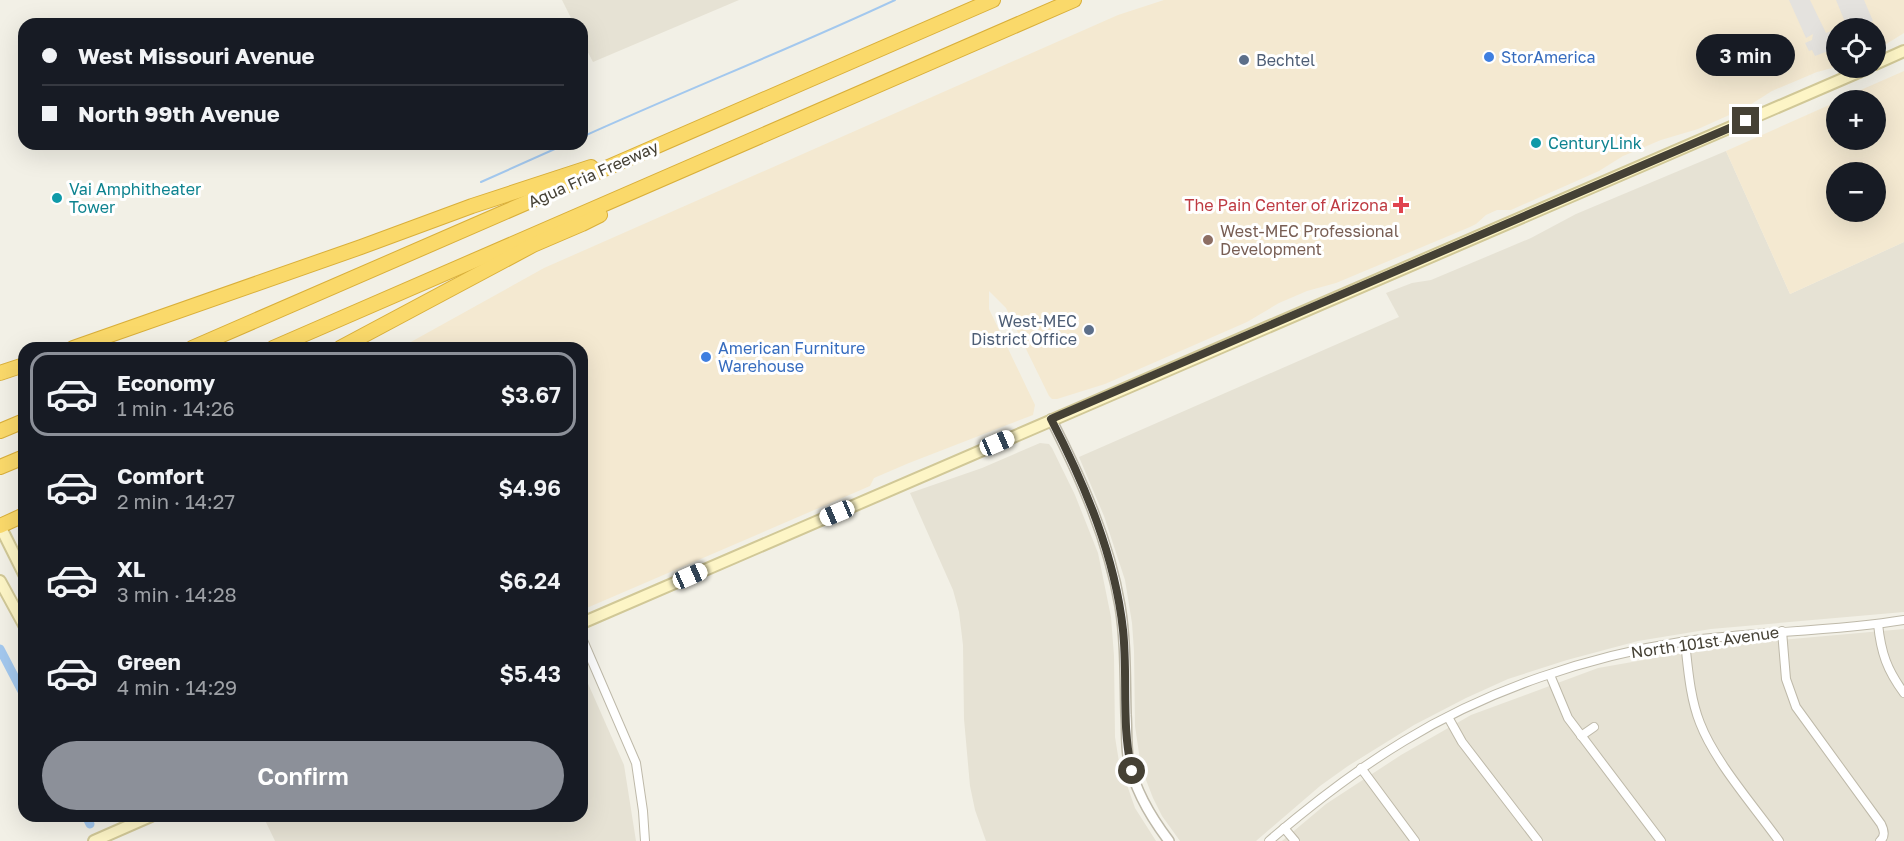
<!DOCTYPE html>
<html lang="en">
<head>
<meta charset="utf-8">
<style>
	:root { --surface:#171b24; --page:#242831; --text:#f1f3f6; --muted:#9ea1a6; --line:#363941; --accent:#8c9099 }
	body { margin:0; font-family:"Golos Text",sans-serif; background:var(--page); color:var(--text); height:100vh; display:flex; flex-direction:column; font-size:22px; white-space:nowrap }
	* { box-sizing:border-box; margin:0 }
	p { font-size:20px; color:var(--muted) }
	.icon { flex:none; width:33px; height:33px; fill:none; stroke:currentColor; stroke-width:2; stroke-linecap:round; stroke-linejoin:round }
	.map { position:relative; flex:1; overflow:hidden }
	.sheet { position:absolute; left:18px; top:342px; width:570px; height:480px; display:flex; flex-direction:column; background:var(--surface); border-radius:18px; box-shadow:0 6px 24px #0002 }
	.sheet>* { flex:none }
	.top-card { position:absolute; left:18px; top:18px; width:570px; height:132px; border-radius:18px; box-shadow:0 6px 24px #0002; display:grid; align-content:center; height:132px; padding:0 24px; background:var(--surface) }
	.buttons { position:absolute; left:1826px; top:18px; display:grid; gap:12px }
	.buttons a { display:grid; place-items:center; width:60px; height:60px; border-radius:50%; background:var(--surface); box-shadow:0 6px 24px #0002; font-size:30px }
	.end { position:absolute; width:27px; height:27px; margin:-14px; border:8px solid #454135; background:#fff; box-shadow:0 0 0 3px #fff }
	.from { border-radius:50% }
	.bubble { position:absolute; height:42px; border-radius:21px; background:var(--surface); box-shadow:0 6px 24px #0002; font-size:20px; font-weight:600; line-height:42px; text-align:center }
	.car { position:absolute; width:18px; height:36px; margin:-18px -9px; border-radius:8px; box-shadow:0 0 4px 2px #0007; background:linear-gradient(#fff 24%,#345 0 40%,#fff 0 76%,#345 0 86%,#fff 0) }
	.top-card b { display:flex; align-items:center; gap:21px; height:57px; font-size:22px }
	.top-card b+b { border-top:2px solid var(--line) }
	.top-card i { width:15px; height:15px; background:var(--text) }
	ul { padding:10px 0 0; list-style:none }
	li { display:flex; align-items:center; gap:18px; height:84px; margin:0 12px 9px; padding:0 12px; border:3px solid transparent; border-radius:18px }
	li div { flex:1 }
	li b { display:block; font-size:22px }
	li em { font-style:normal; font-weight:600 }
	li.on { border-color:var(--accent) }
	li>.icon { width:54px; height:54px; stroke-width:1.5 }
	.action { display:flex; gap:12px; margin-top:auto; padding:12px 24px }
	.action a { flex:1; height:69px; border-radius:36px; background:var(--accent); color:#fff; font-size:24px; font-weight:600; line-height:69px; text-align:center }
	.map>svg:first-child { display:block }
	.residential { fill:#e6e2d4 }
	.commercial { fill:#f4e9d1; fill-rule:evenodd }
	.parking { fill:#e4e2de }
	.lines { fill:none; stroke-linecap:round; stroke-linejoin:round }
	.stream { stroke:#a3c8ee; stroke-width:2 }
	.canal { stroke:#a3c8ee; stroke-width:9 }
	.minor-casing { stroke:#beb9a9; stroke-width:10 }
	.tertiary-casing { stroke:#beb9a9; stroke-width:12 }
	.secondary-casing { stroke:#d1c897; stroke-width:14 }
	.motorway-casing { stroke:#d9af3a; stroke-width:16 }
	.minor { stroke:#fff; stroke-width:8 }
	.tertiary { stroke:#fff; stroke-width:9 }
	.secondary { stroke:#fdf5c6; stroke-width:10 }
	.motorway { stroke:#fad96a; stroke-width:14 }
	.route { stroke:#454135; stroke-width:8 }
	.shop-dot { fill:#3f7fe0; stroke:#fff; stroke-width:2 }
	.service-dot { fill:#5c6f8a; stroke:#fff; stroke-width:2 }
	.culture-dot { fill:#0f9aa8; stroke:#fff; stroke-width:2 }
	.health-dot { fill:#e0444e; stroke:#fff; stroke-width:2 }
	.education-dot { fill:#8d6e63; stroke:#fff; stroke-width:2 }
	.labels { text-anchor:middle; stroke-width:6; stroke-linejoin:round; paint-order:stroke }
	.shop-label { font-size:16px; fill:#366cbe; stroke:#fff; text-anchor:start }
	.service-label { font-size:16px; fill:#4e5e75; stroke:#fff; text-anchor:start }
	.culture-label { font-size:16px; fill:#0d838f; stroke:#fff; text-anchor:start }
	.street-label { font-size:16px; fill:#454135; stroke:#fff }
	.health-label { font-size:16px; fill:#be3a42; stroke:#fff; text-anchor:end }
	.education-label { font-size:16px; fill:#785e54; stroke:#fff; text-anchor:start }
</style>
</head>
<body>
<div class="map">
<svg width="1904" height="841" viewBox="0 0 1904 841">
	<rect width="100%" height="100%" fill="#f2f0e6"/>
	<g class="residential">
		<path d="M 562,0 L 739,0 L 593,62 L 582,41 L 582,24 L 574,24 Z"/>
		<path d="M 1726,151 L 1790,294 L 1904,242 L 1904,612 L 1711,629 L 1638,641 L 1567,660 L 1508,679 L 1466,698 L 1414,725 L 1348,766 L 1320,786 L 1256,841 L 1180,841 L 1162,816 L 1153,798 L 1141,767 L 1135,726 L 1134,651 L 1132,623 L 1125,580 L 1104,516 L 1079,457 L 1399,317 L 1386,293 L 1412,283 L 1431,280 L 1531,238 L 1576,214 Z"/>
		<path d="M 1040,443 L 1049,444 L 1052,448 L 1075,495 L 1098,553 L 1111,617 L 1114,656 L 1115,737 L 1119,762 L 1135,808 L 1156,841 L 986,841 L 975,810 L 970,786 L 964,719 L 963,645 L 959,612 L 953,590 L 910,493 L 982,468 Z"/>
		<path d="M 1904,629 L 1904,841 L 1282,841 L 1326,804 L 1401,755 L 1471,715 L 1598,668 L 1735,644 Z"/>
		<path d="M 582,670 L 624,765 L 636,841 L 275,841 L 263,816 L 582,816 Z"/>
	</g>
	<g class="commercial">
		<path d="M 1164,0 L 1904,0 L 1904,33 L 1875,51 L 1875,28 L 1836,28 L 1836,67 L 1817,72 L 1772,91 L 1745,108 L 1698,129 L 1661,140 L 1623,156 L 1599,171 L 1511,210 L 1497,210 L 1486,215 L 1476,224 L 1470,227 L 1336,283 L 1307,291 L 1279,303 L 1247,322 L 1105,384 L 1057,399 L 1052,399 L 1049,396 L 1006,308 L 989,291 L 989,309 L 1035,405 L 1033,415 L 909,463 L 874,478 L 870,486 L 582,610 L 582,348 L 400,348 L 544,268 L 1118,15 Z"/>
		<path d="M 1904,71 L 1904,242 L 1790,294 L 1726,151 L 1836,102 L 1836,140 L 1875,140 L 1875,100 L 1838,100 ZM 1836,172 L 1875,172 L 1875,212 L 1836,212 Z"/>
	</g>
	<g class="parking">
		<path d="M 1789,0 L 1810,0 L 1826,33 L 1836,29 L 1836,48 L 1815,56 L 1812,50 L 1809,51 L 1805,43 L 1812,40 L 1813,34 L 1806,38 Z"/>
		<path d="M 1836,0 L 1864,0 L 1873,21 L 1866,24 L 1866,28 L 1837,28 L 1853,21 L 1852,19 L 1845,22 Z"/>
	</g>
	<g class="lines">
		<g class="stream">
			<path d="M 582,137 C 686,90 792,48 895,0"/>
			<path d="M 481,182 L 566,144"/>
		</g>
		<g class="canal">
			<path d="M 0,649 L 24,695"/>
			<path d="M 86,816 L 90,824"/>
		</g>
		<defs>
			<g id="minor">
				<path d="M 1878,624 C 1881,653 1887,670 1904,693"/>
				<path d="M 1782,631 L 1786,679 L 1796,707 L 1881,824 C 1884,830 1886,836 1880,841"/>
				<path d="M 582,638 L 636,763 L 643,811 L 645,841"/>
				<path d="M 1685,642 C 1688,668 1690,698 1700,723 C 1715,762 1754,806 1779,841"/>
				<path d="M 1550,675 L 1568,718 L 1661,841"/>
				<path d="M 1448,717 L 1462,742 L 1538,841"/>
				<path d="M 1581,736 L 1594,727"/>
				<path d="M 1361,768 L 1415,841"/>
				<path d="M 1284,828 L 1295,841"/>
				<path d="M 1269,841 C 1312,804 1356,770 1404,741 C 1489,689 1589,656 1686,641 C 1758,631 1832,632 1904,620"/>
			</g>
			<path id="tertiary" d="M 1051,419 C 1081,478 1109,541 1120,606 C 1126,642 1125,679 1126,715 C 1127,728 1126,742 1128,756 C 1133,788 1150,816 1169,841"/>
			<g id="secondary">
				<path d="M 1875,64 L 1904,51"/>
				<path d="M 0,526 L 24,574"/>
				<path d="M 0,581 L 24,625"/>
				<path d="M 582,623 L 1868,68"/>
				<path d="M 94,841 L 151,816"/>
			</g>
			<g id="motorway">
				<path d="M 73,348 L 361,247 L 472,206 L 591,167"/>
				<path d="M 192,348 L 993,0"/>
				<path d="M 273,348 L 1074,0"/>
				<path d="M 340,348 L 533,245 L 582,224 L 600,215"/>
				<path d="M 0,373 L 24,365"/>
				<path d="M 0,431 L 24,421"/>
				<path d="M 0,467 L 24,457"/>
				<path d="M 0,526 L 24,515"/>
			</g>
		</defs>
		<use href="#minor" class="minor-casing"/>
		<use href="#tertiary" class="tertiary-casing"/>
		<use href="#secondary" class="secondary-casing"/>
		<use href="#motorway" class="motorway-casing"/>
		<use href="#minor" class="minor"/>
		<use href="#tertiary" class="tertiary"/>
		<use href="#secondary" class="secondary"/>
		<use href="#motorway" class="motorway"/>
	</g>
	<g class="lines">
		<path class="route" d="M 1132,771 C 1121,726 1128,677 1123,630 C 1115,556 1085,485 1051,419 L 1746,121"/>
	</g>
	<g class="shop-dot">
		<circle cx="1489" cy="57" r="6"/>
		<circle cx="706" cy="357" r="6"/>
	</g>
	<g class="service-dot">
		<circle cx="1244" cy="60" r="6"/>
		<circle cx="1089" cy="330" r="6"/>
	</g>
	<g class="culture-dot">
		<circle cx="1536" cy="143" r="6"/>
		<circle cx="57" cy="198" r="6"/>
	</g>
	<path class="health-dot" d="M1398 196h6v6h6v6h-6v6h-6v-6h-6v-6h6z"/>
	<circle class="education-dot" cx="1208" cy="240" r="6"/>
	<g class="labels">
		<g class="shop-label">
			<text x="1501" y="63">StorAmerica</text>
			<text x="718" y="354">American Furniture<tspan x="718" dy="18">Warehouse</tspan></text>
		</g>
		<g class="service-label">
			<text x="1256" y="66">Bechtel</text>
			<text x="1077" y="327" text-anchor="end">West-MEC<tspan x="1077" dy="18">District Office</tspan></text>
		</g>
		<g class="culture-label">
			<text x="1548" y="149">CenturyLink</text>
			<text x="69" y="195">Vai Amphitheater<tspan x="69" dy="18">Tower</tspan></text>
		</g>
		<g class="street-label">
			<text transform="translate(593 174) rotate(-24)" y="6">Agua Fria Freeway</text>
			<text transform="translate(1705 642) rotate(-8)" y="6">North 101st Avenue</text>
		</g>
		<g class="health-label">
			<text x="1388" y="211">The Pain Center of Arizona</text>
		</g>
		<g class="education-label">
			<text x="1220" y="237">West-MEC Professional<tspan x="1220" dy="18">Development</tspan></text>
		</g>
	</g>
</svg>
<div class="buttons">
<a><svg class="icon" aria-label="locate" viewBox="0 0 24 24"><circle cx="12" cy="12" r="6"/><path d="M12 2v4M12 18v4M2 12h4M18 12h4"/></svg></a>
<a>+</a>
<a>−</a>
</div>
<i class="end from" style="left:1132px;top:771px"></i>
<i class="end" style="left:1746px;top:121px"></i>
<div class="bubble" style="left:1696px;top:34px;width:99px">3 min</div>
<i class="car" style="left:997px;top:443px;rotate:67deg"></i>
<i class="car" style="left:837px;top:513px;rotate:247deg"></i>
<i class="car" style="left:690px;top:576px;rotate:66deg"></i>
<div class="top-card">
<b><i class="from"></i>West Missouri Avenue</b>
<b><i></i>North 99th Avenue</b>
</div>
<section class="sheet">
<ul>
<li class="on"><svg class="icon" aria-label="car" viewBox="0 0 24 24"><path d="M5 17H2v-5l4-1 3-4h7l3 4 3 1v5h-3M9 17h6M6 11h13"/><circle cx="7" cy="17" r="2"/><circle cx="17" cy="17" r="2"/></svg><div><b>Economy</b><p>1 min · 14:26</p></div><em>$3.67</em></li>
<li><svg class="icon" aria-label="car" viewBox="0 0 24 24"><path d="M5 17H2v-5l4-1 3-4h7l3 4 3 1v5h-3M9 17h6M6 11h13"/><circle cx="7" cy="17" r="2"/><circle cx="17" cy="17" r="2"/></svg><div><b>Comfort</b><p>2 min · 14:27</p></div><em>$4.96</em></li>
<li><svg class="icon" aria-label="car" viewBox="0 0 24 24"><path d="M5 17H2v-5l4-1 3-4h7l3 4 3 1v5h-3M9 17h6M6 11h13"/><circle cx="7" cy="17" r="2"/><circle cx="17" cy="17" r="2"/></svg><div><b>XL</b><p>3 min · 14:28</p></div><em>$6.24</em></li>
<li><svg class="icon" aria-label="car" viewBox="0 0 24 24"><path d="M5 17H2v-5l4-1 3-4h7l3 4 3 1v5h-3M9 17h6M6 11h13"/><circle cx="7" cy="17" r="2"/><circle cx="17" cy="17" r="2"/></svg><div><b>Green</b><p>4 min · 14:29</p></div><em>$5.43</em></li>
</ul>
<div class="action"><a>Confirm</a></div>
</section>
</div>
</body>
</html>
